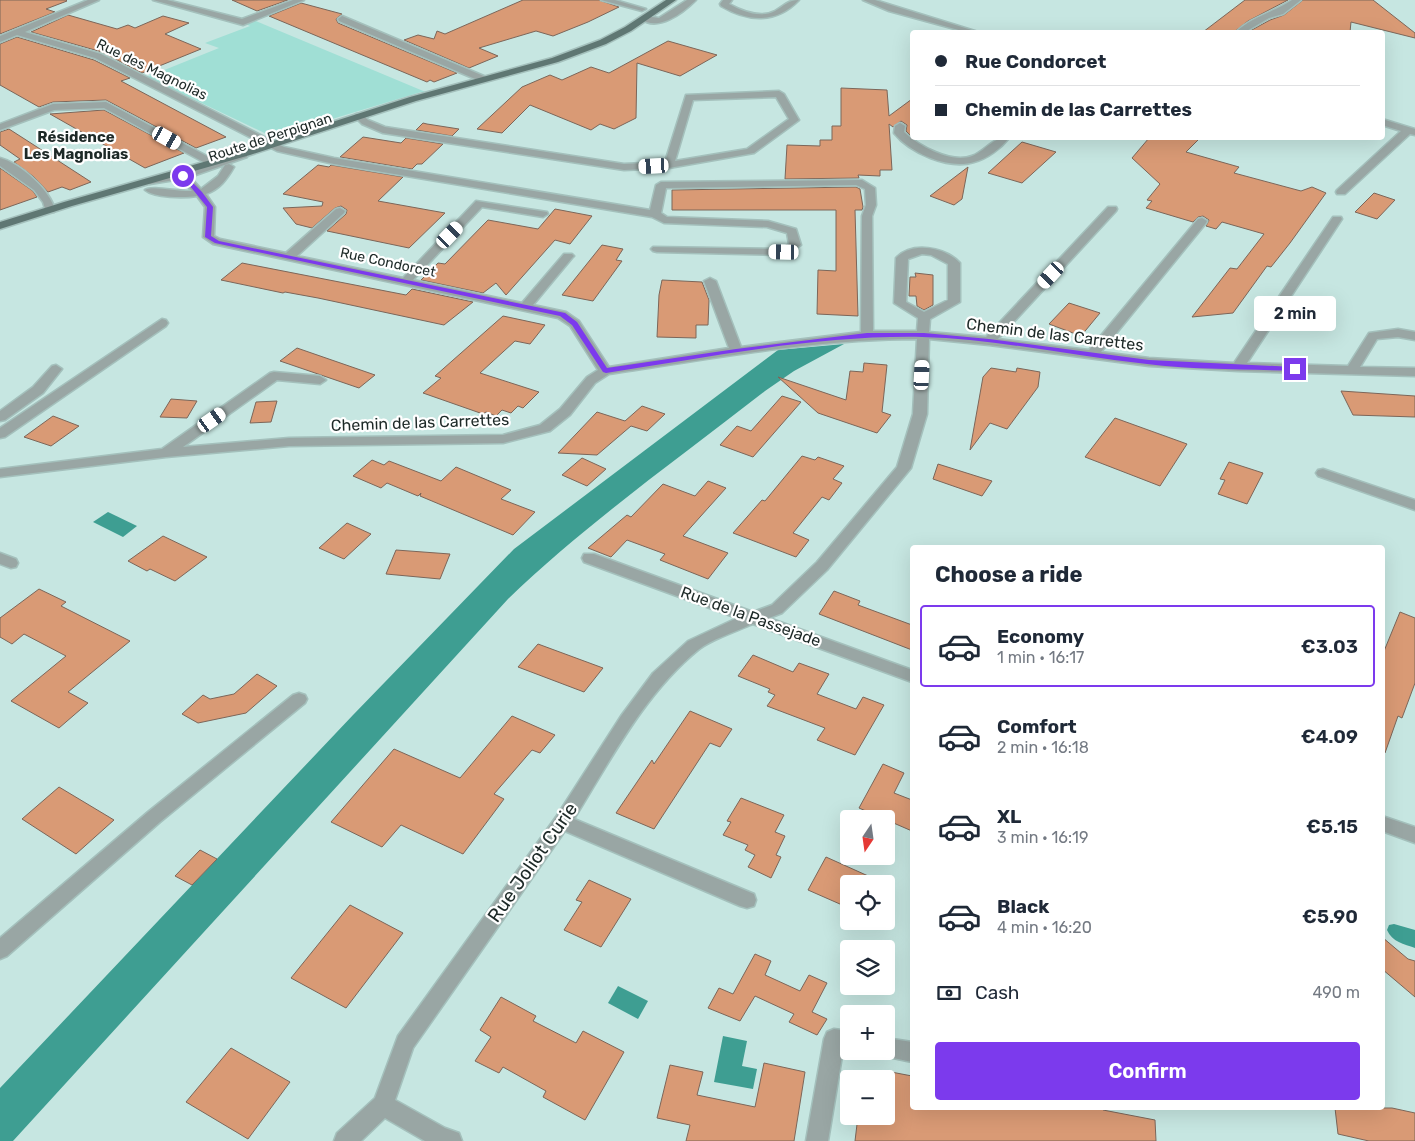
<!DOCTYPE html>
<html lang="en">
<head>
<meta charset="utf-8">
<style>
	:root { --surface:#fff; --page:#f6f6f7; --text:#1f2937; --muted:#747a83; --line:#e0e1e3; --accent:#7c3aed }
	body { margin:0; font-family:Rubik,sans-serif; background:var(--page); color:var(--text); height:100vh; display:flex; flex-direction:column; font-size:19px; white-space:nowrap }
	* { box-sizing:border-box; margin:0 }
	p { font-size:16px; color:var(--muted) }
	.icon { flex:none; width:28px; height:28px; fill:none; stroke:currentColor; stroke-width:2; stroke-linecap:round; stroke-linejoin:round }
	.map { position:relative; flex:1; overflow:hidden }
	.drawer { position:absolute; left:910px; top:545px; width:475px; height:565px; display:flex; flex-direction:column; background:var(--surface); border-radius:5px; box-shadow:0 5px 20px #0002 }
	.drawer>* { flex:none }
	.top-card { position:absolute; left:910px; top:30px; width:475px; height:110px; border-radius:5px; box-shadow:0 5px 20px #0002; display:grid; align-content:center; height:110px; padding:0 25px; background:var(--surface) }
	.needle { width:32px; rotate:193deg }
	.buttons { position:absolute; left:840px; top:810px; display:grid; gap:10px }
	.buttons a { display:grid; place-items:center; width:55px; height:55px; border-radius:5px; background:var(--surface); box-shadow:0 5px 20px #0002; font-size:25px }
	.end { position:absolute; width:22px; height:22px; margin:-11px; border:6px solid #7c3aed; background:#fff; box-shadow:0 0 0 2px #fff }
	.from { border-radius:50% }
	.bubble { position:absolute; height:35px; border-radius:5px; background:var(--surface); box-shadow:0 5px 20px #0002; font-size:16px; font-weight:600; line-height:35px; text-align:center }
	.car { position:absolute; width:15px; height:30px; margin:-15px -8px; border-radius:6px; box-shadow:0 0 4px 1px #0007; background:linear-gradient(#fff 24%,#345 0 40%,#fff 0 76%,#345 0 86%,#fff 0) }
	.top-card b { display:flex; align-items:center; gap:18px; height:48px; font-size:19px }
	.top-card b+b { border-top:1px solid var(--line) }
	.top-card i { width:12px; height:12px; background:var(--text) }
	ul { padding:0; list-style:none }
	li { display:flex; align-items:center; gap:15px; height:82px; margin:0 10px 8px; padding:0 15px; border:2px solid transparent; border-radius:5px }
	li div { flex:1 }
	li b { display:block; font-size:19px }
	li em { font-style:normal; font-weight:600 }
	li.active { border-color:var(--accent) }
	li>.icon { width:45px; height:45px; stroke-width:1.5 }
	h2 { padding:0 25px; font-size:22px; line-height:60px }
	.pay { display:flex; align-items:center; gap:12px; height:55px; padding:0 25px; font-size:19px }
	.pay p { margin-inline-start:auto }
	.primary-button { display:flex; gap:10px; margin-top:auto; padding:10px 25px }
	.primary-button a { flex:1; height:58px; border-radius:5px; background:var(--accent); color:#fff; font-size:20px; font-weight:600; line-height:58px; text-align:center }
	.map>svg:first-child { display:block }
	.green { fill:#a0dfd5 }
	.water { fill:#3e9e92 }
	.building { fill:#d99a75; stroke:#7c6659 }
	.lines { fill:none; stroke-linecap:round; stroke-linejoin:round }
	.minor-casing { stroke:#a4c0bc; stroke-width:3 }
	.major-casing { stroke:#a4c0bc; stroke-width:3 }
	.minor { fill:#99a6a4; fill-rule:evenodd }
	.major { fill:#5f7773; fill-rule:evenodd }
	.route { fill:#7c3aed }
	.labels { text-anchor:middle; stroke-width:4.5; stroke-linejoin:round; paint-order:stroke }
	.far-street-label { font-size:14px; fill:#1d2927; stroke:#fff }
	.far-neighbourhood-label { font-size:15px; font-weight:bold; fill:#1d2927; stroke:#fff }
	.street-label { font-size:16px; fill:#1d2927; stroke:#fff }
	.near-street-label { font-size:19px; fill:#1d2927; stroke:#fff }
</style>
</head>
<body>
<div class="map">
<svg width="1415" height="1141" viewBox="0 0 1415 1141">
	<rect width="100%" height="100%" fill="#c6e6e1"/>
	<path class="green" d="M 251,19 L 428,93 L 428,95 L 421,92 L 273,137 L 147,77 L 219,48 L 205,43 L 250,26 L 241,22 Z"/>
	<g class="water">
		<path d="M 844,344 L 794,371 L 765,391 C 678,459 587,523 508,599 L 13,1141 L 0,1141 L 0,1088 L 353,715 L 514,549 L 778,350 Z"/>
		<path d="M 108,512 L 137,526 L 123,537 L 93,522 Z"/>
		<path d="M 1394,924 L 1415,930 L 1415,948 C 1404,944 1392,942 1387,930 L 1389,925 Z"/>
		<path d="M 618,986 L 648,1001 L 638,1019 L 608,1003 Z"/>
		<path d="M 723,1036 L 747,1041 L 742,1066 L 757,1069 L 753,1089 L 714,1082 Z"/>
	</g>
	<g class="building">
		<path d="M 0,0 L 66,0 L 67,1 L 46,9 L 55,12 L 0,34 Z"/>
		<path d="M 232,0 L 288,0 L 257,11 Z"/>
		<path d="M 523,0 L 599,0 L 619,7 L 588,22 L 553,36 L 536,31 L 479,48 L 498,56 L 469,68 L 404,40 L 418,35 L 434,39 L 437,31 L 445,34 Z"/>
		<path d="M 1245,0 L 1288,0 L 1248,21 L 1234,32 L 1203,32 Z"/>
		<path d="M 1303,0 L 1373,0 L 1415,33 L 1415,38 L 1351,22 L 1350,32 L 1248,32 L 1270,20 L 1284,15 Z"/>
		<path d="M 301,3 L 342,14 L 336,19 L 338,23 L 457,73 L 434,82 L 430,80 L 427,82 L 269,16 Z"/>
		<path d="M 68,15 L 117,29 L 128,25 L 135,28 L 163,16 L 189,23 L 165,34 L 201,49 L 142,73 L 102,52 L 31,32 Z"/>
		<path d="M 17,37 L 94,60 L 130,78 L 121,81 L 226,137 L 196,148 L 106,100 L 53,102 L 39,107 L 0,85 L 0,44 Z"/>
		<path d="M 668,41 L 717,55 L 680,76 L 637,63 L 636,118 L 614,129 L 600,124 L 591,130 L 530,105 L 502,133 L 477,129 L 522,87 L 550,75 L 562,80 L 591,67 L 609,73 Z"/>
		<path d="M 841,88 L 887,90 L 889,116 L 912,99 L 912,137 L 906,131 L 907,125 L 901,121 L 893,127 L 889,124 L 892,170 L 880,170 L 880,176 L 858,175 L 859,178 L 785,179 L 787,145 L 820,146 L 820,140 L 832,140 L 832,126 L 841,126 Z"/>
		<path d="M 104,110 L 184,153 L 145,168 L 50,114 Z"/>
		<path d="M 423,123 L 427,124 L 459,129 L 452,136 L 416,130 Z"/>
		<path d="M 9,129 L 37,147 L 91,182 L 70,190 L 62,187 L 48,192 L 34,177 L 14,162 L 20,159 L 0,145 L 0,132 Z"/>
		<path d="M 363,137 L 401,143 L 406,138 L 443,144 L 422,164 L 417,164 L 412,169 L 340,157 Z"/>
		<path d="M 1149,138 L 1200,138 L 1186,152 L 1239,167 L 1234,173 L 1301,191 L 1312,187 L 1326,193 L 1290,243 L 1271,267 L 1267,266 L 1233,313 L 1192,317 L 1230,268 L 1237,269 L 1264,234 L 1222,222 L 1216,229 L 1206,226 L 1209,220 L 1203,216 L 1198,217 L 1193,222 L 1146,208 L 1152,201 L 1147,200 L 1160,184 L 1132,158 Z"/>
		<path d="M 1022,142 L 1056,152 L 1022,183 L 988,173 Z"/>
		<path d="M 318,165 L 329,167 L 331,165 L 403,177 L 378,201 L 445,213 L 409,248 L 327,231 L 346,214 L 347,210 L 341,206 L 335,208 L 312,228 L 296,224 L 283,208 L 322,206 L 323,202 L 283,194 Z"/>
		<path d="M 968,167 L 962,199 L 954,205 L 930,196 Z"/>
		<path d="M 0,168 L 33,191 L 37,197 L 0,210 Z"/>
		<path d="M 856,187 L 860,189 L 863,207 L 862,210 L 855,210 L 858,316 L 817,314 L 818,270 L 836,271 L 836,210 L 672,210 L 672,190 Z"/>
		<path d="M 1374,193 L 1395,200 L 1377,219 L 1355,212 Z"/>
		<path d="M 555,209 L 592,216 L 570,244 L 555,240 L 506,295 L 496,283 L 483,293 L 421,280 L 438,263 L 445,264 L 488,220 L 538,229 Z"/>
		<path d="M 602,245 L 623,249 L 616,260 L 622,261 L 593,301 L 562,295 Z"/>
		<path d="M 242,263 L 406,295 L 412,289 L 473,302 L 444,325 L 318,298 L 285,292 L 283,293 L 221,280 Z"/>
		<path d="M 915,273 L 933,275 L 933,305 L 924,310 L 917,306 L 916,296 L 909,296 L 910,277 L 916,277 Z"/>
		<path d="M 662,280 L 702,282 L 709,300 L 708,325 L 696,325 L 696,338 L 657,337 L 659,295 Z"/>
		<path d="M 1069,303 L 1100,313 L 1081,336 L 1049,324 Z"/>
		<path d="M 503,316 L 545,325 L 530,344 L 515,341 L 480,373 L 539,392 L 523,408 L 518,406 L 511,413 L 502,410 L 496,416 L 486,412 L 483,414 L 423,393 L 441,378 L 435,376 Z"/>
		<path d="M 297,348 L 375,375 L 359,388 L 280,361 Z"/>
		<path d="M 864,363 L 887,365 L 882,412 L 891,415 L 877,433 L 818,413 L 778,377 L 846,400 L 850,371 L 863,372 Z"/>
		<path d="M 991,368 L 1016,372 L 1017,368 L 1040,372 L 1038,387 L 1007,429 L 990,423 L 970,450 L 983,377 Z"/>
		<path d="M 1341,391 L 1415,396 L 1415,417 L 1353,415 Z"/>
		<path d="M 782,396 L 801,402 L 753,457 L 720,445 L 737,426 L 751,431 Z"/>
		<path d="M 171,399 L 197,401 L 187,418 L 160,417 Z"/>
		<path d="M 277,401 L 271,422 L 250,423 L 256,402 Z"/>
		<path d="M 642,406 L 665,414 L 647,431 L 631,426 L 597,455 L 558,453 L 597,412 L 625,421 Z"/>
		<path d="M 53,416 L 79,426 L 51,446 L 24,437 Z"/>
		<path d="M 1115,418 L 1187,444 L 1160,486 L 1085,457 Z"/>
		<path d="M 802,456 L 815,460 L 818,457 L 844,466 L 833,479 L 842,483 L 829,500 L 822,497 L 793,533 L 809,540 L 796,557 L 733,533 L 762,500 L 765,501 Z"/>
		<path d="M 582,458 L 606,469 L 587,486 L 562,475 Z"/>
		<path d="M 372,460 L 384,465 L 389,461 L 441,481 L 456,467 L 511,490 L 501,499 L 535,512 L 513,535 L 420,496 L 421,493 L 418,496 L 387,483 L 381,488 L 353,476 Z"/>
		<path d="M 1229,462 L 1263,473 L 1247,504 L 1218,494 L 1225,480 L 1220,479 Z"/>
		<path d="M 938,464 L 992,481 L 982,496 L 933,479 Z"/>
		<path d="M 708,481 L 726,488 L 683,536 L 728,553 L 708,579 L 660,560 L 665,554 L 627,540 L 611,557 L 588,548 L 627,515 L 631,517 L 663,484 L 695,496 Z"/>
		<path d="M 347,523 L 371,534 L 344,559 L 319,548 Z"/>
		<path d="M 163,536 L 190,549 L 207,557 L 175,581 L 150,569 L 147,571 L 128,561 Z"/>
		<path d="M 396,550 L 450,554 L 440,579 L 386,574 Z"/>
		<path d="M 39,589 L 66,602 L 61,606 L 130,641 L 68,692 L 88,703 L 59,728 L 11,701 L 66,656 L 24,634 L 12,644 L 0,637 L 0,618 Z"/>
		<path d="M 834,591 L 860,601 L 858,605 L 912,625 L 912,650 L 819,614 Z"/>
		<path d="M 1400,612 L 1415,618 L 1415,683 L 1402,718 L 1398,716 L 1385,753 L 1382,752 L 1382,656 Z"/>
		<path d="M 538,644 L 603,668 L 584,692 L 518,667 Z"/>
		<path d="M 753,655 L 793,672 L 799,663 L 829,674 L 817,694 L 856,709 L 863,697 L 884,705 L 855,755 L 817,740 L 825,728 L 767,706 L 775,695 L 768,692 L 770,689 L 738,676 Z"/>
		<path d="M 257,674 L 277,686 L 246,713 L 198,723 L 182,714 L 203,695 L 210,699 L 234,694 Z"/>
		<path d="M 690,711 L 732,729 L 720,747 L 710,743 L 654,829 L 616,813 L 652,760 L 654,764 Z"/>
		<path d="M 512,716 L 555,735 L 540,753 L 532,750 L 494,794 L 504,799 L 463,854 L 401,825 L 382,847 L 331,822 L 394,749 L 460,778 Z"/>
		<path d="M 883,764 L 904,773 L 894,793 L 912,800 L 912,831 L 859,808 Z"/>
		<path d="M 59,787 L 114,820 L 76,854 L 22,819 Z"/>
		<path d="M 741,798 L 784,815 L 775,832 L 785,836 L 776,855 L 781,857 L 771,878 L 748,867 L 755,855 L 745,850 L 748,845 L 723,835 L 731,822 L 727,821 Z"/>
		<path d="M 200,850 L 217,859 L 192,885 L 175,876 Z"/>
		<path d="M 826,857 L 886,884 L 849,884 L 849,908 L 808,890 Z"/>
		<path d="M 589,880 L 631,899 L 601,947 L 564,930 L 582,902 L 576,900 Z"/>
		<path d="M 350,905 L 403,933 L 346,1008 L 291,978 Z"/>
		<path d="M 1382,937 L 1408,959 L 1415,961 L 1415,997 L 1382,969 Z"/>
		<path d="M 755,954 L 771,961 L 765,975 L 800,991 L 809,975 L 827,983 L 812,1012 L 827,1019 L 817,1035 L 789,1022 L 794,1014 L 755,996 L 740,1021 L 708,1008 L 719,988 L 733,994 Z"/>
		<path d="M 501,997 L 536,1016 L 533,1021 L 576,1043 L 583,1031 L 624,1052 L 585,1120 L 543,1097 L 546,1091 L 503,1067 L 499,1073 L 475,1061 L 491,1037 L 480,1030 Z"/>
		<path d="M 231,1048 L 290,1082 L 248,1139 L 186,1102 Z"/>
		<path d="M 764,1063 L 805,1072 L 794,1141 L 686,1141 L 690,1125 L 657,1118 L 670,1065 L 703,1072 L 697,1095 L 755,1107 Z"/>
		<path d="M 886,1071 L 912,1076 L 912,1108 L 1103,1108 L 1103,1110 L 1155,1120 L 1156,1141 L 855,1141 L 858,1116 L 886,1116 Z"/>
		<path d="M 1335,1108 L 1392,1108 L 1415,1113 L 1415,1141 L 1369,1141 L 1338,1134 Z"/>
	</g>
	<g class="lines">
		<defs>
			<g id="minor">
				<path d="M 88,0 L 99,0 L 25,32 L 101,54 L 284,147 L 334,158 L 650,210 L 656,185 L 661,182 L 862,180 L 875,188 L 876,205 L 872,216 L 873,331 L 917,331 L 918,318 L 894,303 L 896,258 C 912,241 945,247 960,263 L 960,302 L 930,319 L 929,332 L 986,337 L 1108,207 L 1116,207 L 1117,209 L 1116,211 L 998,339 L 1089,350 L 1198,219 L 1202,218 L 1207,221 L 1206,223 L 1101,352 L 1149,358 L 1234,363 L 1333,217 L 1341,217 L 1342,219 L 1247,363 L 1348,366 L 1369,333 L 1398,329 L 1415,332 L 1415,340 L 1398,337 L 1377,339 L 1360,367 L 1415,368 L 1415,376 L 1238,371 L 1149,366 L 989,345 L 929,339 L 927,414 L 911,468 L 827,570 L 782,613 L 769,618 L 912,670 L 912,682 L 753,624 L 750,625 C 733,633 712,639 698,650 C 644,694 610,761 574,819 L 754,894 L 756,900 L 754,906 L 747,908 L 740,906 L 565,831 L 413,1048 L 395,1100 L 445,1128 L 459,1133 L 462,1141 L 425,1141 L 385,1118 L 361,1141 L 334,1141 L 337,1133 L 375,1098 L 398,1036 L 556,817 L 621,716 L 653,673 L 688,641 L 737,618 L 584,562 L 582,558 L 584,554 L 594,554 L 753,612 L 772,605 L 817,562 L 897,467 L 913,414 L 917,339 C 814,339 711,359 609,374 L 595,383 L 570,415 L 550,431 L 503,443 L 289,446 L 166,457 L 0,477 L 0,469 L 162,449 L 270,373 L 274,372 L 320,376 L 326,380 L 320,384 L 277,380 L 183,447 L 289,438 L 503,435 L 540,425 L 560,409 L 587,377 L 598,370 L 570,326 L 558,318 L 213,244 L 203,237 L 205,207 L 197,196 C 185,198 154,198 145,190 C 151,185 180,192 192,191 L 181,179 L 150,184 L 145,181 L 150,178 L 181,173 L 207,164 L 104,108 L 54,110 L 0,130 L 0,124 L 53,104 L 106,102 L 216,161 L 239,153 L 247,153 L 247,157 L 190,177 L 201,189 L 218,176 L 225,165 L 229,164 L 234,167 C 227,179 220,189 206,194 L 215,207 L 214,236 L 220,239 L 286,253 L 336,209 L 340,208 L 345,211 L 344,213 L 297,256 L 403,278 L 476,201 L 547,212 L 548,214 L 543,217 L 482,207 L 413,280 L 522,303 L 564,254 L 572,254 L 574,256 L 572,258 L 533,305 L 566,312 L 579,321 L 609,367 L 729,348 L 704,281 L 710,278 L 716,281 L 741,347 L 861,332 L 862,216 L 866,205 L 865,189 L 856,185 L 666,188 L 661,213 L 667,217 L 768,221 L 796,229 L 801,245 L 784,255 L 657,252 L 653,251 L 651,249 L 653,247 L 782,249 L 789,244 L 787,233 L 767,227 L 664,223 L 652,217 L 334,164 L 277,151 L 95,58 L 17,35 L 0,42 L 0,36 ZM 922,254 L 931,255 L 948,264 L 948,300 L 924,312 L 906,302 L 908,259 Z"/>
				<path d="M 153,0 L 167,0 L 242,19 L 293,0 L 304,0 L 243,25 Z"/>
				<path d="M 601,0 L 615,0 L 646,9 L 642,11 Z"/>
				<path d="M 687,0 L 696,0 C 683,13 658,32 641,19 L 645,16 L 659,18 Z"/>
				<path d="M 723,0 L 732,0 L 729,4 C 742,11 760,19 775,11 C 784,6 788,0 799,0 C 776,24 748,22 721,6 L 720,4 Z"/>
				<path d="M 863,0 L 875,0 L 978,32 L 966,32 L 889,11 Z"/>
				<path d="M 1292,0 L 1301,0 L 1283,14 L 1269,18 L 1245,32 L 1236,32 C 1251,17 1274,12 1292,0 Z"/>
				<path d="M 342,16 L 486,77 L 488,79 L 483,82 L 480,81 L 339,21 L 338,19 Z"/>
				<path d="M 779,91 L 784,94 L 799,120 L 754,153 L 669,168 L 624,170 L 383,133 L 362,124 L 354,116 L 356,114 L 362,114 L 368,120 L 385,127 L 624,164 L 665,162 L 686,95 ZM 776,97 L 789,119 L 747,149 L 675,161 L 693,100 Z"/>
				<path d="M 1382,119 L 1415,129 L 1415,135 L 1410,134 L 1345,194 L 1337,194 L 1336,192 L 1337,190 L 1401,131 L 1382,125 Z"/>
				<path d="M 900,123 L 905,126 L 904,132 C 919,146 951,164 972,156 C 986,151 993,136 1009,138 C 1001,148 987,159 974,162 C 949,170 910,153 894,133 L 895,126 Z"/>
				<path d="M 0,158 C 20,163 50,190 55,210 L 54,212 L 46,212 L 43,202 L 34,190 L 0,166 Z"/>
				<path d="M 162,319 L 166,320 L 168,323 L 166,326 L 5,437 L 0,438 L 0,428 Z"/>
				<path d="M 56,365 L 62,369 L 43,393 L 5,420 L 0,421 L 0,411 L 33,387 L 52,366 Z"/>
				<path d="M 1323,469 L 1415,500 L 1415,510 L 1318,476 L 1316,473 L 1318,470 Z"/>
				<path d="M 0,553 L 16,559 L 18,563 L 16,567 L 11,568 L 0,564 Z"/>
				<path d="M 299,693 L 305,695 L 307,699 L 305,703 L 160,822 L 7,956 L 0,959 L 0,938 L 148,812 L 293,695 Z"/>
				<path d="M 1382,816 L 1415,827 L 1415,843 L 1382,831 Z"/>
				<path d="M 834,1029 L 849,1031 L 849,1051 L 843,1050 L 828,1141 L 806,1141 L 824,1039 L 827,1032 Z"/>
				<path d="M 886,1038 L 912,1042 L 912,1062 L 879,1055 L 877,1051 L 886,1051 Z"/>
			</g>
			<path id="major" d="M 666,0 L 676,0 L 631,31 L 606,44 L 558,62 L 416,101 L 250,155 L 72,206 L 0,229 L 0,222 L 64,202 L 242,151 L 410,97 L 552,58 L 600,40 L 625,27 Z"/>
		</defs>
		<use href="#minor" class="minor-casing"/>
		<use href="#major" class="major-casing"/>
		<use href="#minor" class="minor"/>
		<use href="#major" class="major"/>
	</g>
	<path class="route" d="M 181,175 L 185,175 L 202,192 L 213,207 L 211,236 L 219,241 L 565,313 L 577,322 L 607,368 L 736,349 L 867,333 L 924,333 L 989,339 L 1149,360 L 1295,367 L 1298,369 L 1295,371 C 1246,369 1196,370 1147,364 C 1072,356 997,339 922,337 C 818,335 708,357 606,373 L 603,372 L 572,325 L 560,316 L 215,243 L 205,237 L 207,207 Z"/>
	<g class="labels">
		<g class="far-street-label">
			<text transform="translate(152 69) rotate(26)" y="5">Rue des Magnolias</text>
			<text transform="translate(270 137) rotate(-18)" y="5">Route de Perpignan</text>
			<text transform="translate(388 262) rotate(12)" y="5">Rue Condorcet</text>
		</g>
		<g class="far-neighbourhood-label">
			<text x="76" y="142">Résidence<tspan x="76" dy="17">Les Magnolias</tspan></text>
		</g>
		<g class="street-label">
			<text transform="translate(1055 334) rotate(7)" y="6">Chemin de las Carrettes</text>
			<text transform="translate(420 422) rotate(-2)" y="6">Chemin de las Carrettes</text>
			<text transform="translate(751 616) rotate(20)" y="6">Rue de la Passejade</text>
		</g>
		<g class="near-street-label">
			<text transform="translate(532 862) rotate(-55)" y="7">Rue Joliot Curie</text>
		</g>
	</g>
</svg>
<div class="buttons">
<a><svg class="needle" viewBox="-14 -14 28 28"><path d="M0-13l5 13h-10z" fill="#e53935"/><path d="M0 13l5-13h-10z" fill="#747a83"/></svg></a>
<a><svg class="icon" aria-label="locate" viewBox="0 0 24 24"><circle cx="12" cy="12" r="6"/><path d="M12 2v4M12 18v4M2 12h4M18 12h4"/></svg></a>
<a><svg class="icon" aria-label="layers" viewBox="0 0 24 24"><path d="M12 4l9 5-9 5-9-5zM3 14l9 5 9-5"/></svg></a>
<a>+</a>
<a>−</a>
</div>
<i class="end from" style="left:183px;top:176px"></i>
<i class="end" style="left:1295px;top:369px"></i>
<div class="bubble" style="left:1254px;top:296px;width:82px">2 min</div>
<i class="car" style="left:167px;top:138px;rotate:119deg"></i>
<i class="car" style="left:654px;top:166px;rotate:267deg"></i>
<i class="car" style="left:450px;top:235px;rotate:44deg"></i>
<i class="car" style="left:784px;top:252px;rotate:271deg"></i>
<i class="car" style="left:1051px;top:275px;rotate:223deg"></i>
<i class="car" style="left:922px;top:375px;rotate:3deg"></i>
<i class="car" style="left:212px;top:420px;rotate:55deg"></i>
<div class="top-card">
<b><i class="from"></i>Rue Condorcet</b>
<b><i></i>Chemin de las Carrettes</b>
</div>
<section class="drawer">
<h2>Choose a ride</h2>
<ul>
<li class="active"><svg class="icon" aria-label="car" viewBox="0 0 24 24"><path d="M5 17H2v-5l4-1 3-4h7l3 4 3 1v5h-3M9 17h6M6 11h13"/><circle cx="7" cy="17" r="2"/><circle cx="17" cy="17" r="2"/></svg><div><b>Economy</b><p>1 min · 16:17</p></div><em>€3.03</em></li>
<li><svg class="icon" aria-label="car" viewBox="0 0 24 24"><path d="M5 17H2v-5l4-1 3-4h7l3 4 3 1v5h-3M9 17h6M6 11h13"/><circle cx="7" cy="17" r="2"/><circle cx="17" cy="17" r="2"/></svg><div><b>Comfort</b><p>2 min · 16:18</p></div><em>€4.09</em></li>
<li><svg class="icon" aria-label="car" viewBox="0 0 24 24"><path d="M5 17H2v-5l4-1 3-4h7l3 4 3 1v5h-3M9 17h6M6 11h13"/><circle cx="7" cy="17" r="2"/><circle cx="17" cy="17" r="2"/></svg><div><b>XL</b><p>3 min · 16:19</p></div><em>€5.15</em></li>
<li><svg class="icon" aria-label="car" viewBox="0 0 24 24"><path d="M5 17H2v-5l4-1 3-4h7l3 4 3 1v5h-3M9 17h6M6 11h13"/><circle cx="7" cy="17" r="2"/><circle cx="17" cy="17" r="2"/></svg><div><b>Black</b><p>4 min · 16:20</p></div><em>€5.90</em></li>
</ul>
<div class="pay"><svg class="icon" aria-label="cash" viewBox="0 0 24 24"><path d="M3 7h18v10H3z"/><circle cx="12" cy="12" r="2"/></svg>Cash<p>490 m</p></div>
<div class="primary-button"><a>Confirm</a></div>
</section>
</div>
</body>
</html>
